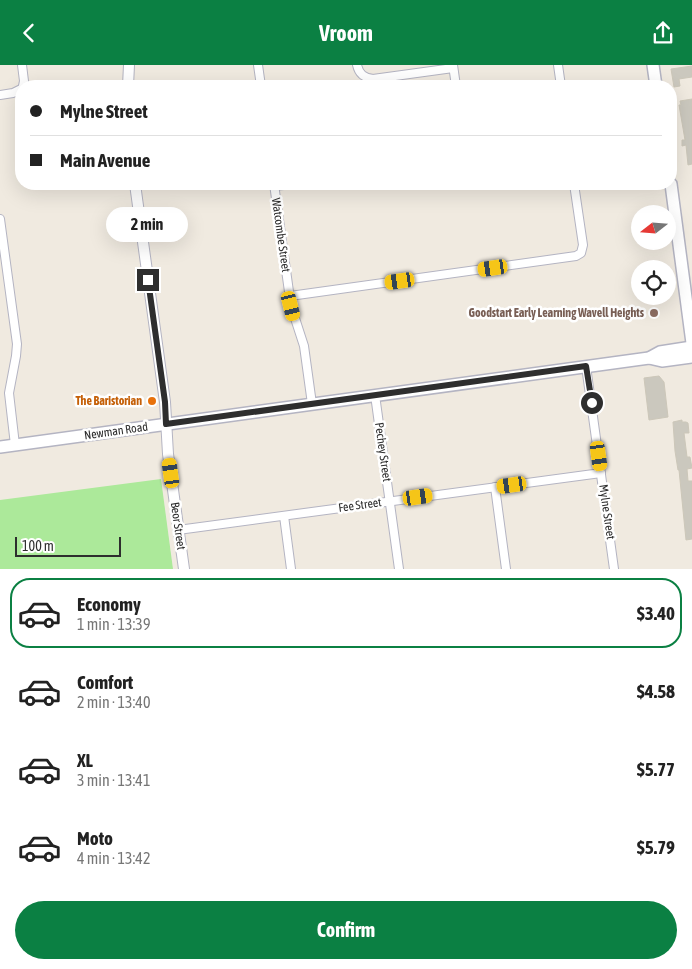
<!DOCTYPE html>
<html lang="en">
<head>
<meta charset="utf-8">
<style>
	:root { --surface:#fff; --page:#f2f2f2; --text:#222; --muted:#767676; --line:#e0e0e0; --accent:#0b8043 }
	body { margin:0; font-family:"Asap Condensed",sans-serif; background:var(--page); color:var(--text); height:100vh; display:flex; flex-direction:column; font-size:19px; white-space:nowrap }
	* { box-sizing:border-box; margin:0 }
	p { font-size:16px; color:var(--muted) }
	.icon { flex:none; width:28px; height:28px; fill:none; stroke:currentColor; stroke-width:2; stroke-linecap:round; stroke-linejoin:round }
	.map { position:relative; height:504px; overflow:hidden }
	.details { display:flex; flex-direction:column; background:var(--surface); flex:1 }
	.details>* { flex:none }
	.hud { position:absolute; left:15px; top:15px; width:662px; height:110px; border-radius:20px; box-shadow:0 5px 20px #0002; display:grid; align-content:center; height:110px; padding:0 15px; background:var(--surface) }
	.needle { width:32px; rotate:253deg }
	.buttons { position:absolute; left:631px; top:140px; display:grid; gap:10px }
	.buttons a { display:grid; place-items:center; width:45px; height:45px; border-radius:50%; background:var(--surface); box-shadow:0 5px 20px #0002; font-size:25px }
	.scale { position:absolute; left:15px; bottom:12px; width:106px; box-sizing:border-box; padding-left:5px; border:2px solid #2e2e2e; border-top:0; font-size:14px; line-height:18px; white-space:nowrap; color:#2e2e2e; -webkit-text-stroke:4px #fff; paint-order:stroke }
	.end { position:absolute; width:22px; height:22px; margin:-11px; border:6px solid #2e2e2e; background:#fff; box-shadow:0 0 0 2px #fff }
	.from { border-radius:50% }
	.bubble { position:absolute; height:35px; border-radius:18px; background:var(--surface); box-shadow:0 5px 20px #0002; font-size:16px; font-weight:700; line-height:35px; text-align:center }
	.car { position:absolute; width:15px; height:30px; margin:-15px -8px; border-radius:6px; box-shadow:0 0 4px 1px #0007; background:linear-gradient(#f5c518 24%,#345 0 40%,#f5c518 0 76%,#345 0 86%,#f5c518 0) }
	.hud b { display:flex; align-items:center; gap:18px; height:48px; font-size:19px }
	.hud b+b { border-top:1px solid var(--line) }
	.hud i { width:12px; height:12px; background:var(--text) }
	ul { padding:9px 0 0; list-style:none }
	li { display:flex; align-items:center; gap:15px; height:70px; margin:0 10px 8px; padding:0 5px; border:2px solid transparent; border-radius:20px }
	li div { flex:1 }
	li b { display:block; font-size:19px }
	li em { font-style:normal; font-weight:700 }
	li.current { border-color:var(--accent) }
	li>.icon { width:45px; height:45px; stroke-width:1.5 }
	.action { display:flex; gap:10px; margin-top:auto; padding:10px 15px }
	.action a { flex:1; height:58px; border-radius:30px; background:var(--accent); color:#fff; font-size:20px; font-weight:700; line-height:58px; text-align:center }
	header { display:flex; justify-content:space-between; align-items:center; height:65px; padding:0 15px; background:var(--accent); color:#fff; font-size:22px; font-weight:700 }
	.map>svg:first-child { display:block }
	.green { fill:#ace99a }
	.building { fill:#cbc8be; stroke:#ccc7b9 }
	.lines { fill:none; stroke-linecap:round; stroke-linejoin:round }
	.minor-casing { stroke:#b4b4c2; stroke-width:10 }
	.tertiary-casing { stroke:#b4b4c2; stroke-width:12 }
	.secondary-casing { stroke:#b4b4c2; stroke-width:14 }
	.minor { stroke:#fff; stroke-width:8 }
	.tertiary { stroke:#fff; stroke-width:10 }
	.secondary { stroke:#fff; stroke-width:11 }
	.route { stroke:#2e2e2e; stroke-width:6 }
	.education-dot { fill:#8d6e63; stroke:#fff; stroke-width:2 }
	.food-dot { fill:#e8710a; stroke:#fff; stroke-width:2 }
	.labels { text-anchor:middle; stroke-width:5; stroke-linejoin:round; paint-order:stroke }
	.street-label { font-size:12px; fill:#2e2e2e; stroke:#fff }
	.education-label { font-size:12px; font-weight:bold; fill:#785e54; stroke:#fff; text-anchor:end }
	.food-label { font-size:12px; font-weight:bold; fill:#c56008; stroke:#fff; text-anchor:end }
</style>
</head>
<body>
<header><svg class="icon" aria-label="back" viewBox="0 0 24 24"><path d="M15 5l-7 7 7 7"/></svg>Vroom<svg class="icon" aria-label="share" viewBox="0 0 24 24"><path d="M12 15V3M7 8l5-5 5 5M5 13v7h14v-7"/></svg></header>
<div class="map">
<svg width="692" height="504" viewBox="0 0 692 504">
	<rect width="100%" height="100%" fill="#f0eae0"/>
	<path class="green" d="M 161,414 L 173,504 L 0,504 L 0,435 Z"/>
	<g class="building">
		<path d="M 692,1 L 692,12 L 679,14 L 680,21 L 674,22 L 671,4 Z"/>
		<path d="M 692,34 L 692,99 L 688,100 L 686,80 L 682,81 L 682,75 L 685,75 L 679,40 L 681,40 L 680,36 Z"/>
		<path d="M 659,311 L 664,317 L 668,352 L 649,355 L 644,313 Z"/>
		<path d="M 682,355 L 682,357 L 686,357 L 688,358 L 689,368 L 684,368 L 687,392 L 690,392 L 692,403 L 687,404 L 688,416 L 692,416 L 692,474 L 686,475 L 679,405 L 678,405 L 675,386 L 673,357 Z"/>
	</g>
	<g class="lines">
		<defs>
			<g id="minor">
				<path d="M 22,0 L 24,16 L 23,21"/>
				<path d="M 258,0 L 261,21"/>
				<path d="M 357,0 C 359,9 364,13 373,14 L 453,3"/>
				<path d="M 453,0 L 456,21"/>
				<path d="M 558,0 L 561,21"/>
				<path d="M 0,30 L 13,28 L 21,24"/>
				<path d="M 274,119 L 291,241 L 304,281 L 312,339"/>
				<path d="M 275,121 L 292,119"/>
				<path d="M 0,154 L 17,279 L 16,291 L 9,328 L 15,380"/>
				<path d="M 290,231 L 576,191 L 581,188 L 583,180 L 574,119"/>
				<path d="M 586,301 L 614,504"/>
				<path d="M 375,330 L 399,504"/>
				<path d="M 495,422 L 506,504"/>
				<path d="M 284,451 L 291,504"/>
				<path d="M 178,465 L 601,408"/>
			</g>
			<g id="tertiary">
				<path d="M 128,21 L 129,0"/>
				<path d="M 135,119 L 165,337 L 168,389 L 184,504"/>
			</g>
			<g id="secondary">
				<path d="M 653,0 L 656,21"/>
				<path d="M 671,119 L 692,278"/>
				<path d="M 649,293 L 662,296 L 692,292"/>
				<path d="M 0,382 L 649,293 L 660,287 L 692,282"/>
			</g>
		</defs>
		<use href="#minor" class="minor-casing"/>
		<use href="#tertiary" class="tertiary-casing"/>
		<use href="#secondary" class="secondary-casing"/>
		<use href="#minor" class="minor"/>
		<use href="#tertiary" class="tertiary"/>
		<use href="#secondary" class="secondary"/>
	</g>
	<g class="lines">
		<path class="route" d="M 148,215 L 165,337 L 166,359 L 586,301 L 592,338"/>
	</g>
	<circle class="education-dot" cx="654" cy="248" r="5"/>
	<circle class="food-dot" cx="152" cy="336" r="5"/>
	<g class="labels">
		<g class="street-label">
			<text transform="translate(281 170) rotate(82)" y="4">Watcombe Street</text>
			<text transform="translate(116 366) rotate(-8)" y="4">Newman Road</text>
			<text transform="translate(383 387) rotate(82)" y="4">Pechey Street</text>
			<text transform="translate(360 440) rotate(-8)" y="4">Fee Street</text>
			<text transform="translate(607 447) rotate(82)" y="4">Mylne Street</text>
			<text transform="translate(178 461) rotate(82)" y="4">Beor Street</text>
		</g>
		<g class="education-label">
			<text x="644" y="252">Goodstart Early Learning Wavell Heights</text>
		</g>
		<g class="food-label">
			<text x="142" y="340">The Baristorian</text>
		</g>
	</g>
</svg>
<div class="buttons">
<a><svg class="needle" viewBox="-14 -14 28 28"><path d="M0-13l5 13h-10z" fill="#e53935"/><path d="M0 13l5-13h-10z" fill="#767676"/></svg></a>
<a><svg class="icon" aria-label="locate" viewBox="0 0 24 24"><circle cx="12" cy="12" r="6"/><path d="M12 2v4M12 18v4M2 12h4M18 12h4"/></svg></a>
</div>
<div class="scale">100 m</div>
<i class="end from" style="left:592px;top:338px"></i>
<i class="end" style="left:148px;top:215px"></i>
<div class="bubble" style="left:106px;top:142px;width:82px">2 min</div>
<i class="car" style="left:493px;top:203px;rotate:262deg"></i>
<i class="car" style="left:400px;top:216px;rotate:262deg"></i>
<i class="car" style="left:291px;top:241px;rotate:166deg"></i>
<i class="car" style="left:599px;top:391px;rotate:172deg"></i>
<i class="car" style="left:171px;top:408px;rotate:352deg"></i>
<i class="car" style="left:512px;top:420px;rotate:262deg"></i>
<i class="car" style="left:418px;top:432px;rotate:82deg"></i>
<div class="hud">
<b><i class="from"></i>Mylne Street</b>
<b><i></i>Main Avenue</b>
</div>
</div>
<section class="details">
<ul>
<li class="current"><svg class="icon" aria-label="car" viewBox="0 0 24 24"><path d="M5 17H2v-5l4-1 3-4h7l3 4 3 1v5h-3M9 17h6M6 11h13"/><circle cx="7" cy="17" r="2"/><circle cx="17" cy="17" r="2"/></svg><div><b>Economy</b><p>1 min · 13:39</p></div><em>$3.40</em></li>
<li><svg class="icon" aria-label="car" viewBox="0 0 24 24"><path d="M5 17H2v-5l4-1 3-4h7l3 4 3 1v5h-3M9 17h6M6 11h13"/><circle cx="7" cy="17" r="2"/><circle cx="17" cy="17" r="2"/></svg><div><b>Comfort</b><p>2 min · 13:40</p></div><em>$4.58</em></li>
<li><svg class="icon" aria-label="car" viewBox="0 0 24 24"><path d="M5 17H2v-5l4-1 3-4h7l3 4 3 1v5h-3M9 17h6M6 11h13"/><circle cx="7" cy="17" r="2"/><circle cx="17" cy="17" r="2"/></svg><div><b>XL</b><p>3 min · 13:41</p></div><em>$5.77</em></li>
<li><svg class="icon" aria-label="car" viewBox="0 0 24 24"><path d="M5 17H2v-5l4-1 3-4h7l3 4 3 1v5h-3M9 17h6M6 11h13"/><circle cx="7" cy="17" r="2"/><circle cx="17" cy="17" r="2"/></svg><div><b>Moto</b><p>4 min · 13:42</p></div><em>$5.79</em></li>
</ul>
<div class="action"><a>Confirm</a></div>
</section>
</body>
</html>
